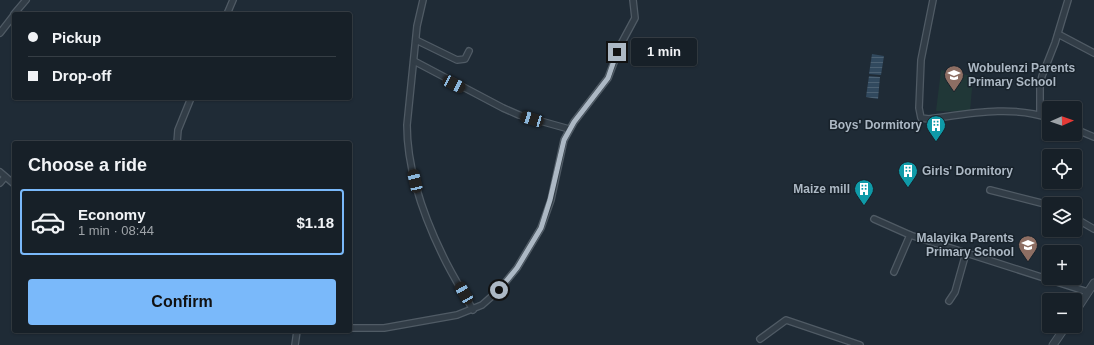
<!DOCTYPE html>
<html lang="en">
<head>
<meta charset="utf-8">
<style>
	:root { --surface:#172028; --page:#202830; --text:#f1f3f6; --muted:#9ea3a8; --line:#363e45; --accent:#7ab9fa }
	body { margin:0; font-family:Arial,sans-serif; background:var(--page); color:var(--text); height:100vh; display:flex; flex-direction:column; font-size:15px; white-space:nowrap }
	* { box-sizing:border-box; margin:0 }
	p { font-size:13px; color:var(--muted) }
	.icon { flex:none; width:22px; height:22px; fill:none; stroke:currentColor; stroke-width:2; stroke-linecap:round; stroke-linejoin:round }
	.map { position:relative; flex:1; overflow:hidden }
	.details { position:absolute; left:12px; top:141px; width:340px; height:192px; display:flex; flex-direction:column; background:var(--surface); border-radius:4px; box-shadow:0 1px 3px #0004,0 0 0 1px var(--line) }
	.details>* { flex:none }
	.top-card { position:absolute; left:12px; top:12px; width:340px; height:88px; border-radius:4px; box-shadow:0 1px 3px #0004,0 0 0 1px var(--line); display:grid; align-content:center; height:88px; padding:0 16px; background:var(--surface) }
	.needle { width:26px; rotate:88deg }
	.tools { position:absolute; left:1042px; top:101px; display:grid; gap:8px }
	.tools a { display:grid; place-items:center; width:40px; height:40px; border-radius:4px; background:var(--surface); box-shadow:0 1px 3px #0004,0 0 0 1px var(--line); font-size:20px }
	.end { position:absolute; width:18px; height:18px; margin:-9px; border:5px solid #acb8c4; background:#111; box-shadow:0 0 0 2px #111 }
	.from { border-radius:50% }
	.bubble { position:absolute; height:28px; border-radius:4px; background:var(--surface); box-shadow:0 1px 3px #0004,0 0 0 1px var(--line); font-size:13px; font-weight:700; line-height:28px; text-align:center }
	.car { position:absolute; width:12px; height:24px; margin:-12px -6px; border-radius:5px; box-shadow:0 0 3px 1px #0007; background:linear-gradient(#222 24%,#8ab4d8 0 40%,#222 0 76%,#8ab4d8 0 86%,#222 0) }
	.top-card b { display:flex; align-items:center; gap:14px; height:38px; font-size:15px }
	.top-card b+b { border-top:1px solid var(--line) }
	.top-card i { width:10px; height:10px; background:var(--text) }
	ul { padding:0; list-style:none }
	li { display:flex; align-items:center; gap:12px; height:66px; margin:0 8px 6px; padding:0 8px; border:2px solid transparent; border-radius:4px }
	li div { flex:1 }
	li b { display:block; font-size:15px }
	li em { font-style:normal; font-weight:700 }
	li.on { border-color:var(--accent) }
	li>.icon { width:36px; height:36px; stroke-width:1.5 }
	h2 { padding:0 16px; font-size:18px; line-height:48px }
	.button { display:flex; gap:8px; margin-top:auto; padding:8px 16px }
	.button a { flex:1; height:46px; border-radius:4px; background:var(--accent); color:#111; font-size:16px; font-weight:700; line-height:46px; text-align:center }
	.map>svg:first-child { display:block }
	.green { fill:#203737 }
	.water { fill:url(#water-rules) }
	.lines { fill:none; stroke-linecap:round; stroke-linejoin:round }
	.minor-casing { stroke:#505b65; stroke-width:8 }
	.tertiary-casing { stroke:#505b65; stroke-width:9 }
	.minor { stroke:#323d47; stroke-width:5.5 }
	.tertiary { stroke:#323d47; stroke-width:7 }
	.route { stroke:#acb8c4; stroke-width:5 }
	.labels { text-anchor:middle; stroke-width:3; stroke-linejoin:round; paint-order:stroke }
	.poi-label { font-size:12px; font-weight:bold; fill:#acb8c4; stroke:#18222b; text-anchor:end }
</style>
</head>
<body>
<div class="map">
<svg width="1094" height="345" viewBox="0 0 1094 345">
	<defs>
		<pattern id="water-rules" width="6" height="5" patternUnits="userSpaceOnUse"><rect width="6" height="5" fill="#31495e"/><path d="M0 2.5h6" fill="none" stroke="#4c6173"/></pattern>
	</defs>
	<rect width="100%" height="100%" fill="#1f2b36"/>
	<path class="green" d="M 941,70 L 973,76 L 970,112 L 936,111 Z"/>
	<g class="water">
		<path d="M 872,54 L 884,56 L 881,75 L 869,74 Z"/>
		<path d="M 869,76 L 880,77 L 878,99 L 866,97 Z"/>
	</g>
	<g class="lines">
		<defs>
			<g id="minor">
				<path d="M 423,0 L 417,26 L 407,125 C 407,169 424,217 443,256 C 452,275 463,292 473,310"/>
				<path d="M 933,0 L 921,60 L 919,108 L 921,118 L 929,119 C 968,114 1011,105 1049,118"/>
				<path d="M 14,14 L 26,0"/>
				<path d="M 227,14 L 233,0"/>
				<path d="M 0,33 L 14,15"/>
				<path d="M 1058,34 L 1094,53"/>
				<path d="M 416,40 L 457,60 L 465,59 L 469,51"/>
				<path d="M 414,61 L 503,108 L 519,115 L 569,129"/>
				<path d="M 1040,115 L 1040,85 L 1042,76 L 1055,43 L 1068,0"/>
				<path d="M 1075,129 L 1094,137"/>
				<path d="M 177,143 L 178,130 L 191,98"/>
				<path d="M 0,172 L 14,184"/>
				<path d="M 0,183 L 5,177"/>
				<path d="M 990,190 L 1049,205"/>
				<path d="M 1075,218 L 1094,229"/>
				<path d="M 874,219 L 910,235 L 1088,292"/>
				<path d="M 894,272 L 910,235"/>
				<path d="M 949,301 L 955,292 L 966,253"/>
				<path d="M 350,328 L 384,328 L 457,315 L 482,305 L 499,290 L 517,268 L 541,228 L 551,200 L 564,140 L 574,122 L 608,78 L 621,44 L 635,18 L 633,0"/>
				<path d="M 760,339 L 786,320 L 860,345"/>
				<path d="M 295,345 L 297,331"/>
			</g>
			<g id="tertiary">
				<path d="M 1075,312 L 1094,283"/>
				<path d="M 1053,345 L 1066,326"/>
			</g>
		</defs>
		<use href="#minor" class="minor-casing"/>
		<use href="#tertiary" class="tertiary-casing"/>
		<use href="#minor" class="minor"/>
		<use href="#tertiary" class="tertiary"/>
	</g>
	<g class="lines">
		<path class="route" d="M 499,290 L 517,268 L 541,228 L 550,200 L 564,140 L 574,122 L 608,78 L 617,52"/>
	</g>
	<defs>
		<symbol id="school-pin" viewBox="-11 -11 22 30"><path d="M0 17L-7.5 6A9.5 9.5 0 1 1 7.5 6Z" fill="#8d6e63" stroke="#18222b"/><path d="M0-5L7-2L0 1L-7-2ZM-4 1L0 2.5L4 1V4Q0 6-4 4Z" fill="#fff"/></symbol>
		<symbol id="building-pin" viewBox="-11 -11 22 30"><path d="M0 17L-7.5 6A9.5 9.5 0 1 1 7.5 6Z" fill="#0f9aa8" stroke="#18222b"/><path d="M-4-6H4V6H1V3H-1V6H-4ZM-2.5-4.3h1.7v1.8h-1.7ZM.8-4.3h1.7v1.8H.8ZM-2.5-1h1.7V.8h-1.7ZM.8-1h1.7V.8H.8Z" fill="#fff"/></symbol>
	</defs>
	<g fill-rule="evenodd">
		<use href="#school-pin" x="943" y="64" width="22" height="30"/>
		<use href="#building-pin" x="925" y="114" width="22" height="30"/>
		<use href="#building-pin" x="897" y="160" width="22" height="30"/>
		<use href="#building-pin" x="853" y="178" width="22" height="30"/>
		<use href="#school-pin" x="1017" y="234" width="22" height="30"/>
	</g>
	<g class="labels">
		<g class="poi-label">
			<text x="968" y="72" text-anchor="start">Wobulenzi Parents<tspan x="968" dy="14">Primary School</tspan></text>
			<text x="922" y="129">Boys' Dormitory</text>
			<text x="922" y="175" text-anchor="start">Girls' Dormitory</text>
			<text x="850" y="193">Maize mill</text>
			<text x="1014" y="242">Malayika Parents<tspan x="1014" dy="14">Primary School</tspan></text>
		</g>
	</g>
</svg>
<div class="tools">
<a><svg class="needle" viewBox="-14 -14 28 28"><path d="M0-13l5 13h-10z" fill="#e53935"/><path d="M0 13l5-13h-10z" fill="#9ea3a8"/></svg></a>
<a><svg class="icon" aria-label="locate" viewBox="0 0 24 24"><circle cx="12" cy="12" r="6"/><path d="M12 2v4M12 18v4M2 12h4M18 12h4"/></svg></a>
<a><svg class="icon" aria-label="layers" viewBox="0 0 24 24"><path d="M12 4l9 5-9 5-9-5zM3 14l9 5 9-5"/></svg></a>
<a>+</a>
<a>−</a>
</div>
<i class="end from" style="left:499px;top:290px"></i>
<i class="end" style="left:617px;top:52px"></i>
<div class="bubble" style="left:631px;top:38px;width:66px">1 min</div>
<i class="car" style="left:454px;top:84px;rotate:117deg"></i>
<i class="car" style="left:532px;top:119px;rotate:287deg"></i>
<i class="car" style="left:415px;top:181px;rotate:347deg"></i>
<i class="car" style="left:464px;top:293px;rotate:330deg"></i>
<div class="top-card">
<b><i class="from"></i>Pickup</b>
<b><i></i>Drop-off</b>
</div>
<section class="details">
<h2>Choose a ride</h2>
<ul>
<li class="on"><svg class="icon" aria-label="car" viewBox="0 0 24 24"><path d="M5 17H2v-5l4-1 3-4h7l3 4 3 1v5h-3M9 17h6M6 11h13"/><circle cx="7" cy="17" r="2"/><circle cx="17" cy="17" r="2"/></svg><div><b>Economy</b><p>1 min · 08:44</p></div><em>$1.18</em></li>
</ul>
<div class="button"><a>Confirm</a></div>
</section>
</div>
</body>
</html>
